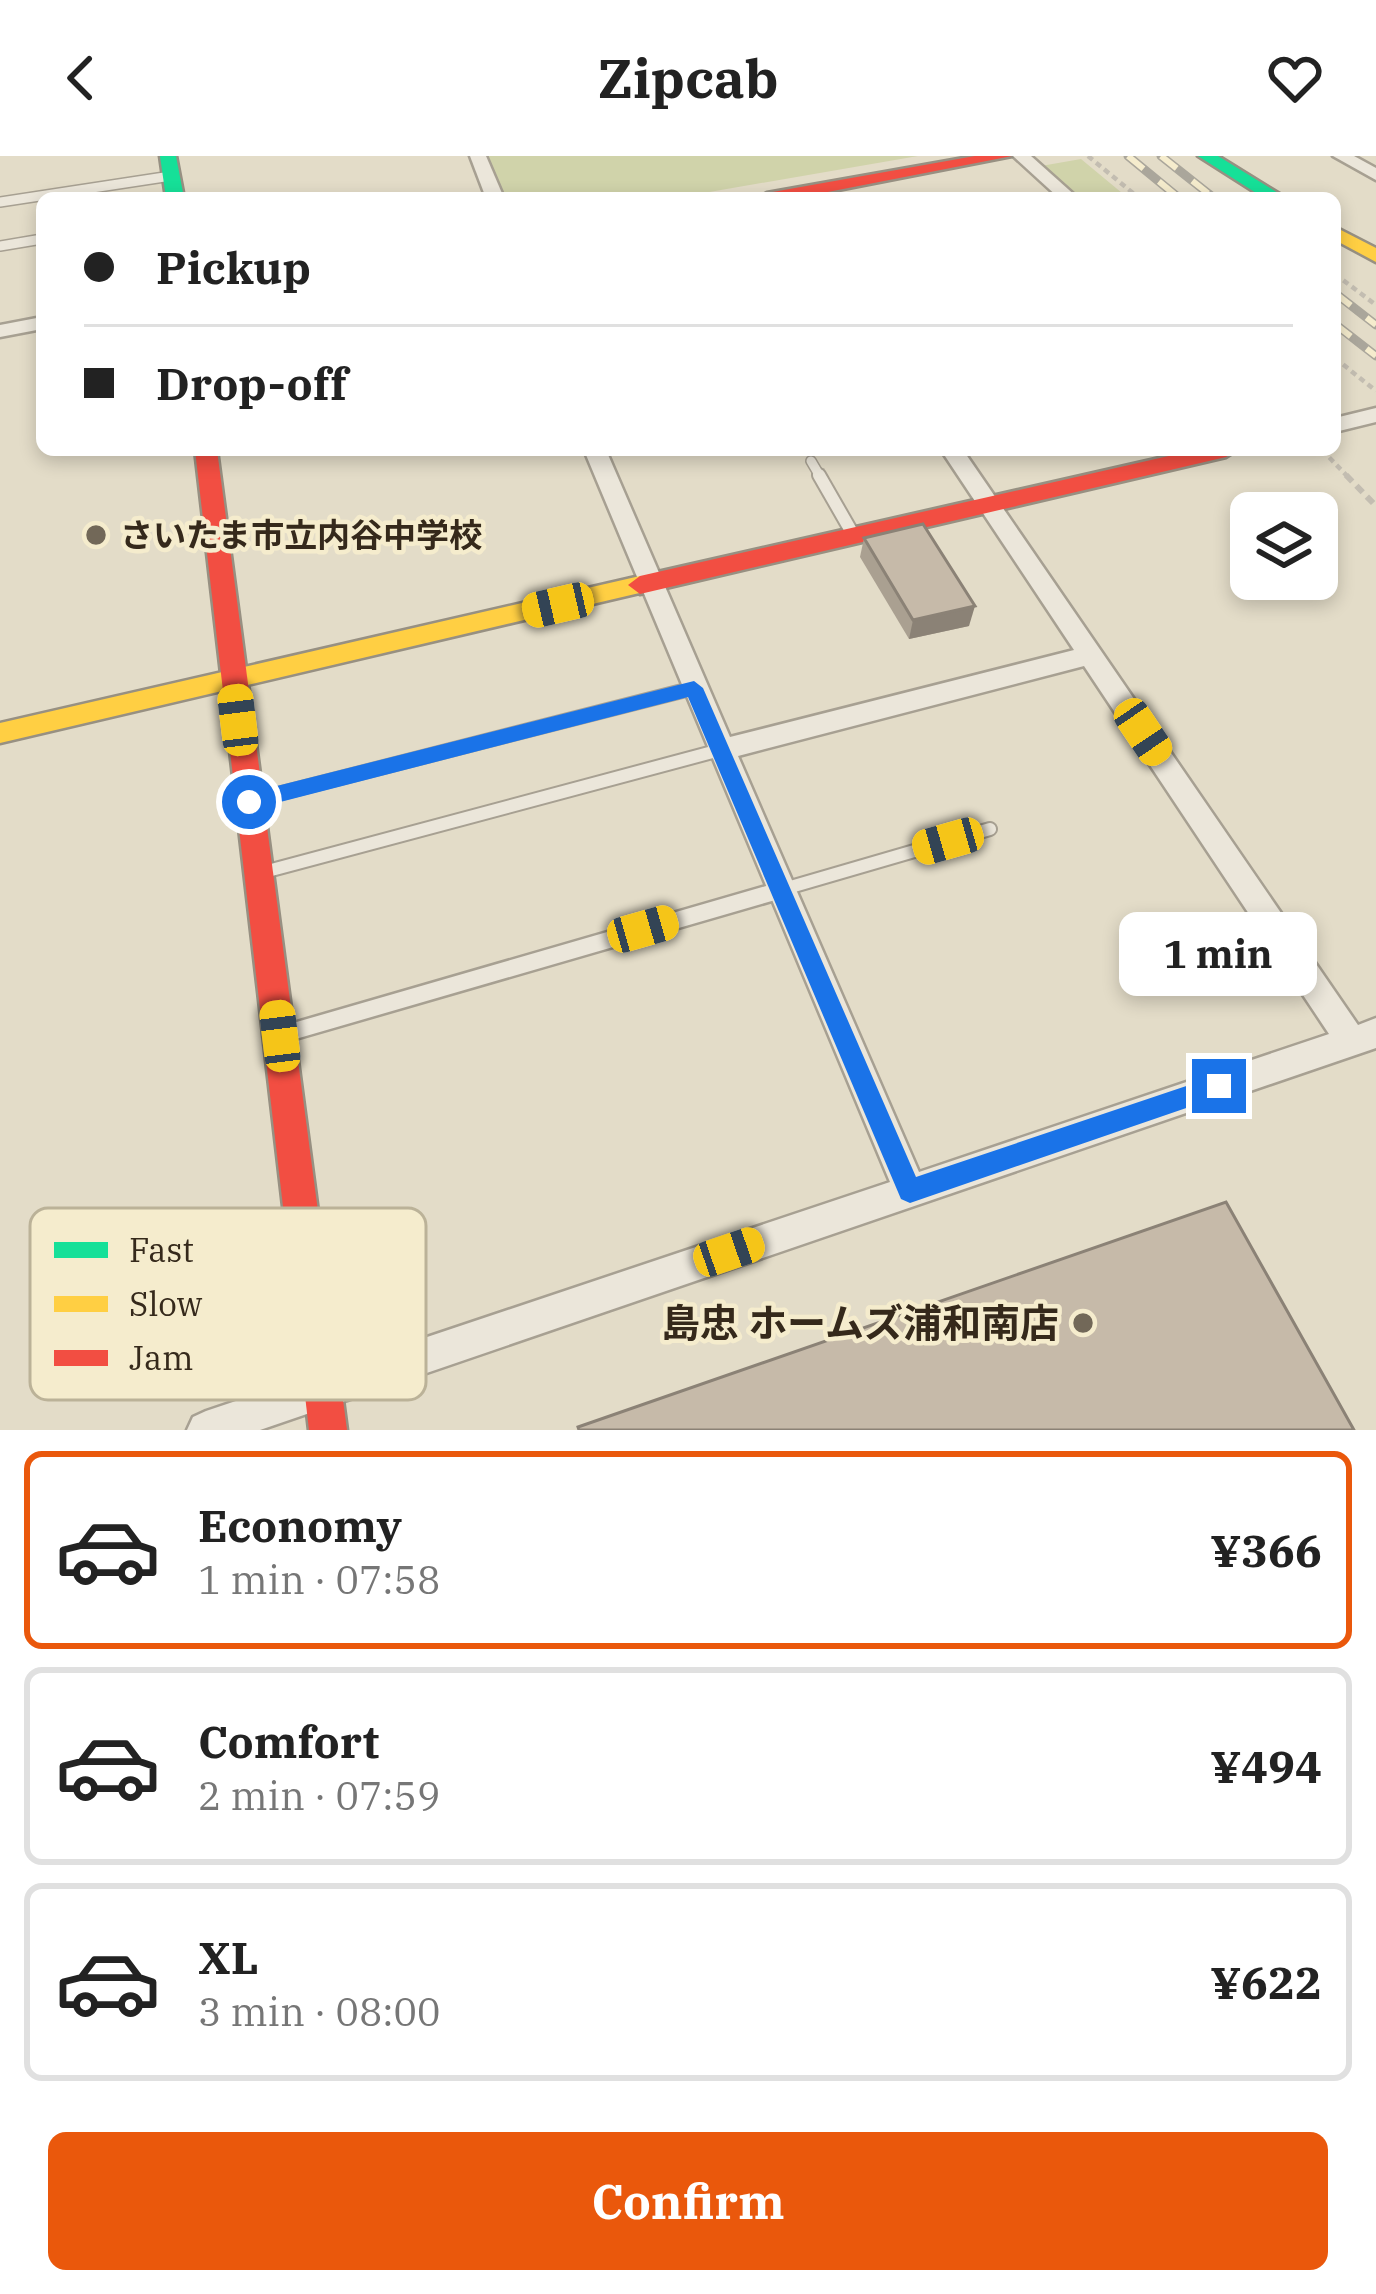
<!DOCTYPE html>
<html lang="en">
<head>
<meta charset="utf-8">
<style>
	:root { --surface:#fff; --page:#f6f6f6; --text:#222; --muted:#767676; --line:#e0e0e0; --accent:#ea580c }
	body { margin:0; font-family:"IBM Plex Serif","Noto Sans JP",serif; background:var(--page); color:var(--text); height:100vh; display:flex; flex-direction:column; font-size:45px; white-space:nowrap }
	* { box-sizing:border-box; margin:0 }
	p { font-size:39px; color:var(--muted) }
	.icon { flex:none; width:66px; height:66px; fill:none; stroke:currentColor; stroke-width:2; stroke-linecap:round; stroke-linejoin:round }
	.map { position:relative; height:1274px; overflow:hidden }
	.drawer { display:flex; flex-direction:column; background:var(--surface); flex:1 }
	.drawer>* { flex:none }
	.guide { position:absolute; left:36px; top:36px; width:1305px; height:264px; border-radius:18px; box-shadow:0 6px 18px #0003; display:grid; align-content:center; height:264px; padding:0 48px; background:var(--surface) }
	.controls { position:absolute; left:1230px; top:336px; display:grid; gap:24px }
	.controls a { display:grid; place-items:center; width:108px; height:108px; border-radius:18px; background:var(--surface); box-shadow:0 6px 18px #0003; font-size:60px }
	.end { position:absolute; width:54px; height:54px; margin:-27px; border:15px solid #1a73e8; background:#fff; box-shadow:0 0 0 6px #fff }
	.from { border-radius:50% }
	.bubble { position:absolute; height:84px; border-radius:18px; background:var(--surface); box-shadow:0 6px 18px #0003; font-size:39px; font-weight:700; line-height:84px; text-align:center }
	.car { position:absolute; width:36px; height:72px; margin:-36px -18px; border-radius:15px; box-shadow:0 0 9px 3px #0007; background:linear-gradient(#f5c518 24%,#345 0 40%,#f5c518 0 76%,#345 0 86%,#f5c518 0) }
	.guide b { display:flex; align-items:center; gap:42px; height:114px; font-size:45px }
	.guide b+b { border-top:3px solid var(--line) }
	.guide i { width:30px; height:30px; background:var(--text) }
	ul { padding:21px 0 0; list-style:none }
	li { display:flex; align-items:center; gap:36px; height:198px; margin:0 24px 18px; padding:0 24px; border:6px solid var(--line); border-radius:18px }
	li div { flex:1 }
	li b { display:block; font-size:45px }
	li em { font-style:normal; font-weight:700 }
	li.current { border-color:var(--accent) }
	li>.icon { width:108px; height:108px; stroke-width:1.5 }
	.action { display:flex; gap:24px; margin-top:auto; padding:24px 48px }
	.action a { flex:1; height:138px; border-radius:18px; background:var(--accent); color:#fff; font-size:48px; font-weight:700; line-height:138px; text-align:center }
	header { display:flex; justify-content:space-between; align-items:center; height:156px; padding:0 48px; background:var(--surface); font-size:54px; font-weight:700 }
	.map>svg:first-child { display:block }
	.green { fill:#d0d3aa }
	.lines { fill:none; stroke-linecap:round; stroke-linejoin:round }
	.lane-far2-casing { stroke:#a7a092; stroke-width:12 }
	.lane-far1-casing { stroke:#a7a092; stroke-width:16 }
	.lane-casing { stroke:#a7a092; stroke-width:21 }
	.street-casing { stroke:#a7a092; stroke-width:5 }
	.fast-casing { stroke:#979082; stroke-width:5 }
	.slow-casing { stroke:#979082; stroke-width:5 }
	.jam-casing { stroke:#979082; stroke-width:5 }
	.path-far1 { stroke:#c3bdb1; stroke-width:4.5; stroke-dasharray:6 4.5; stroke-linecap:butt }
	.path { stroke:#c3bdb1; stroke-width:6; stroke-dasharray:9 6; stroke-linecap:butt }
	.lane-far2 { stroke:#ebe6da; stroke-width:9 }
	.lane-far1 { stroke:#ebe6da; stroke-width:12 }
	.lane { stroke:#ebe6da; stroke-width:16 }
	.street { fill:#ebe6da; fill-rule:evenodd }
	.fast { fill:#16e098; fill-rule:evenodd }
	.slow { fill:#ffcf43; fill-rule:evenodd }
	.jam { fill:#f24e42; fill-rule:evenodd }
	.rail-casing { stroke:#aaa69b; stroke-width:9 }
	.rail { stroke:#f5eccd; stroke-width:6; stroke-dasharray:20; stroke-linecap:butt }
	.wall { fill:#aaa091 }
	.shaded-wall { fill:#8b8276 }
	.building { fill:#c6baa9; stroke:#8b8276; stroke-width:3 }
	.route { fill:#1a73e8 }
	.poi-dot { fill:#726858; stroke:#f5eccd; stroke-width:4.5 }
	.labels { text-anchor:middle; stroke-width:9; stroke-linejoin:round; paint-order:stroke }
	.poi-label { font-size:33px; font-weight:bold; fill:#35291b; stroke:#f5eccd; text-anchor:start }
	.near-poi-label { font-size:39px; font-weight:bold; fill:#35291b; stroke:#f5eccd; text-anchor:end }
	.key { fill:#f5eccd; stroke:#bbb298; stroke-width:3 }
	.key-label { font-size:33px; fill:#35291b }
</style>
</head>
<body>
<header><svg class="icon" aria-label="back" viewBox="0 0 24 24"><path d="M15 5l-7 7 7 7"/></svg>Zipcab<svg class="icon" aria-label="heart" viewBox="0 0 24 24"><path d="M12 20l-8-8c-3-5 5-10 8-4 3-6 11-1 8 4z"/></svg></header>
<div class="map">
<svg width="1376" height="1274" viewBox="0 0 1376 1274">
	<rect width="100%" height="100%" fill="#e3dcc8"/>
	<g class="green">
		<path d="M 488,0 L 918,0 L 675,42 L 505,42 Z"/>
		<path d="M 1081,3 L 1128,42 L 1077,42 L 1041,10 Z"/>
	</g>
	<g class="lines">
		<defs>
			<g id="lane-far2">
				<path d="M 0,46 L 171,20"/>
				<path d="M 0,90 L 42,83"/>
				<path d="M 811,305 L 821,322"/>
			</g>
			<g id="lane-far1">
				<path d="M 819,319 L 854,380"/>
				<path d="M 254,644 L 694,532"/>
				<path d="M 264,716 L 720,594"/>
				<path d="M 770,737 L 990,673"/>
			</g>
			<path id="lane" d="M 284,878 L 781,734"/>
			<g id="street">
				<path d="M 470,0 L 486,0 L 504,42 L 486,42 Z"/>
				<path d="M 1013,0 L 1031,0 L 1078,42 L 1059,42 Z"/>
				<path d="M 1333,0 L 1354,0 L 1376,12 L 1376,24 Z"/>
				<path d="M 42,161 L 42,173 L 0,181 L 0,169 Z"/>
				<path d="M 1376,252 L 1376,266 L 1335,276 L 1335,262 Z"/>
				<path d="M 584,294 L 606,294 L 730,581 L 1074,494 L 941,294 L 963,294 L 1358,869 L 1376,862 L 1376,892 L 260,1274 L 187,1274 L 193,1261 L 206,1255 L 890,1026 ZM 1084,510 L 1329,878 L 919,1016 L 738,600 Z"/>
			</g>
			<g id="fast">
				<path d="M 160,0 L 176,0 L 184,42 L 166,42 Z"/>
				<path d="M 1198,0 L 1218,0 L 1286,42 L 1264,42 Z"/>
			</g>
			<g id="slow">
				<path d="M 1335,71 L 1376,92 L 1376,106 L 1335,84 Z"/>
				<path d="M 640,420 L 648,423 L 652,429 L 648,435 L 0,587 L 0,567 Z"/>
			</g>
			<g id="jam">
				<path d="M 975,0 L 1012,0 L 797,42 L 758,42 L 767,37 Z"/>
				<path d="M 195,294 L 217,294 L 347,1274 L 309,1274 Z"/>
				<path d="M 1195,294 L 1237,294 L 1226,301 L 640,438 L 628,429 L 640,420 Z"/>
			</g>
		</defs>
		<use href="#lane-far2" class="lane-far2-casing"/>
		<use href="#lane-far1" class="lane-far1-casing"/>
		<use href="#lane" class="lane-casing"/>
		<use href="#street" class="street-casing"/>
		<use href="#fast" class="fast-casing"/>
		<use href="#slow" class="slow-casing"/>
		<use href="#jam" class="jam-casing"/>
		<g class="path-far1">
			<path d="M 1088,0 L 1139,42"/>
			<path d="M 1335,118 L 1376,149"/>
			<path d="M 1335,202 L 1376,235"/>
			<path d="M 1322,294 L 1349,322"/>
		</g>
		<path class="path" d="M 1346,319 L 1376,350"/>
		<use href="#lane-far2" class="lane-far2"/>
		<use href="#lane-far1" class="lane-far1"/>
		<use href="#lane" class="lane"/>
		<use href="#street" class="street"/>
		<use href="#fast" class="fast"/>
		<use href="#slow" class="slow"/>
		<use href="#jam" class="jam"/>
		<defs>
			<g id="rail">
				<path d="M 1128,0 L 1179,42"/>
				<path d="M 1161,0 L 1214,42"/>
				<path d="M 1335,137 L 1376,169"/>
				<path d="M 1335,168 L 1376,200"/>
			</g>
		</defs>
		<use href="#rail" class="rail-casing"/>
		<use href="#rail" class="rail"/>
	</g>
	<path class="wall" d="M 864,382 L 969,470 L 909,483 L 860,401 Z"/>
	<path class="shaded-wall" d="M 975,450 L 969,470 L 909,483 L 913,464 Z"/>
	<g class="building">
		<path d="M 923,368 L 975,450 L 913,464 L 864,382 Z"/>
		<path d="M 1226,1046 L 1354,1274 L 579,1274 L 578,1271 Z"/>
	</g>
	<path class="route" d="M 694,525 L 703,532 L 916,1021 L 1219,919 L 1227,922 L 1227,938 L 910,1047 L 901,1043 L 688,541 L 249,654 L 239,646 L 249,637 Z"/>
	<g class="poi-dot">
		<circle cx="96" cy="379" r="12"/>
		<circle cx="1083" cy="1167" r="12"/>
	</g>
	<g class="labels">
		<g class="poi-label">
			<text x="120" y="391">さいたま市立内谷中学校</text>
		</g>
		<g class="near-poi-label">
			<text x="1059" y="1181">島忠 ホームズ浦和南店</text>
		</g>
	</g>
	<rect x="30" y="1052" width="396" height="192" rx="18" class="key"/>
	<rect x="54" y="1086" width="54" height="16" fill="#16e098"/>
	<rect x="54" y="1140" width="54" height="16" fill="#ffcf43"/>
	<rect x="54" y="1194" width="54" height="16" fill="#f24e42"/>
	<g class="key-label">
		<text x="129" y="1106">Fast</text>
		<text x="129" y="1160">Slow</text>
		<text x="129" y="1214">Jam</text>
	</g>
</svg>
<div class="controls">
<a><svg class="icon" aria-label="layers" viewBox="0 0 24 24"><path d="M12 4l9 5-9 5-9-5zM3 14l9 5 9-5"/></svg></a>
</div>
<i class="end from" style="left:249px;top:646px"></i>
<i class="end" style="left:1219px;top:930px"></i>
<div class="bubble" style="left:1119px;top:756px;width:198px">1 min</div>
<i class="car" style="left:558px;top:449px;rotate:257deg"></i>
<i class="car" style="left:238px;top:564px;rotate:353deg"></i>
<i class="car" style="left:1143px;top:576px;rotate:146deg"></i>
<i class="car" style="left:948px;top:685px;rotate:254deg"></i>
<i class="car" style="left:643px;top:773px;rotate:74deg"></i>
<i class="car" style="left:280px;top:880px;rotate:353deg"></i>
<i class="car" style="left:729px;top:1096px;rotate:71deg"></i>
<div class="guide">
<b><i class="from"></i>Pickup</b>
<b><i></i>Drop-off</b>
</div>
</div>
<section class="drawer">
<ul>
<li class="current"><svg class="icon" aria-label="car" viewBox="0 0 24 24"><path d="M5 17H2v-5l4-1 3-4h7l3 4 3 1v5h-3M9 17h6M6 11h13"/><circle cx="7" cy="17" r="2"/><circle cx="17" cy="17" r="2"/></svg><div><b>Economy</b><p>1 min · 07:58</p></div><em>¥366</em></li>
<li><svg class="icon" aria-label="car" viewBox="0 0 24 24"><path d="M5 17H2v-5l4-1 3-4h7l3 4 3 1v5h-3M9 17h6M6 11h13"/><circle cx="7" cy="17" r="2"/><circle cx="17" cy="17" r="2"/></svg><div><b>Comfort</b><p>2 min · 07:59</p></div><em>¥494</em></li>
<li><svg class="icon" aria-label="car" viewBox="0 0 24 24"><path d="M5 17H2v-5l4-1 3-4h7l3 4 3 1v5h-3M9 17h6M6 11h13"/><circle cx="7" cy="17" r="2"/><circle cx="17" cy="17" r="2"/></svg><div><b>XL</b><p>3 min · 08:00</p></div><em>¥622</em></li>
</ul>
<div class="action"><a>Confirm</a></div>
</section>
</body>
</html>
